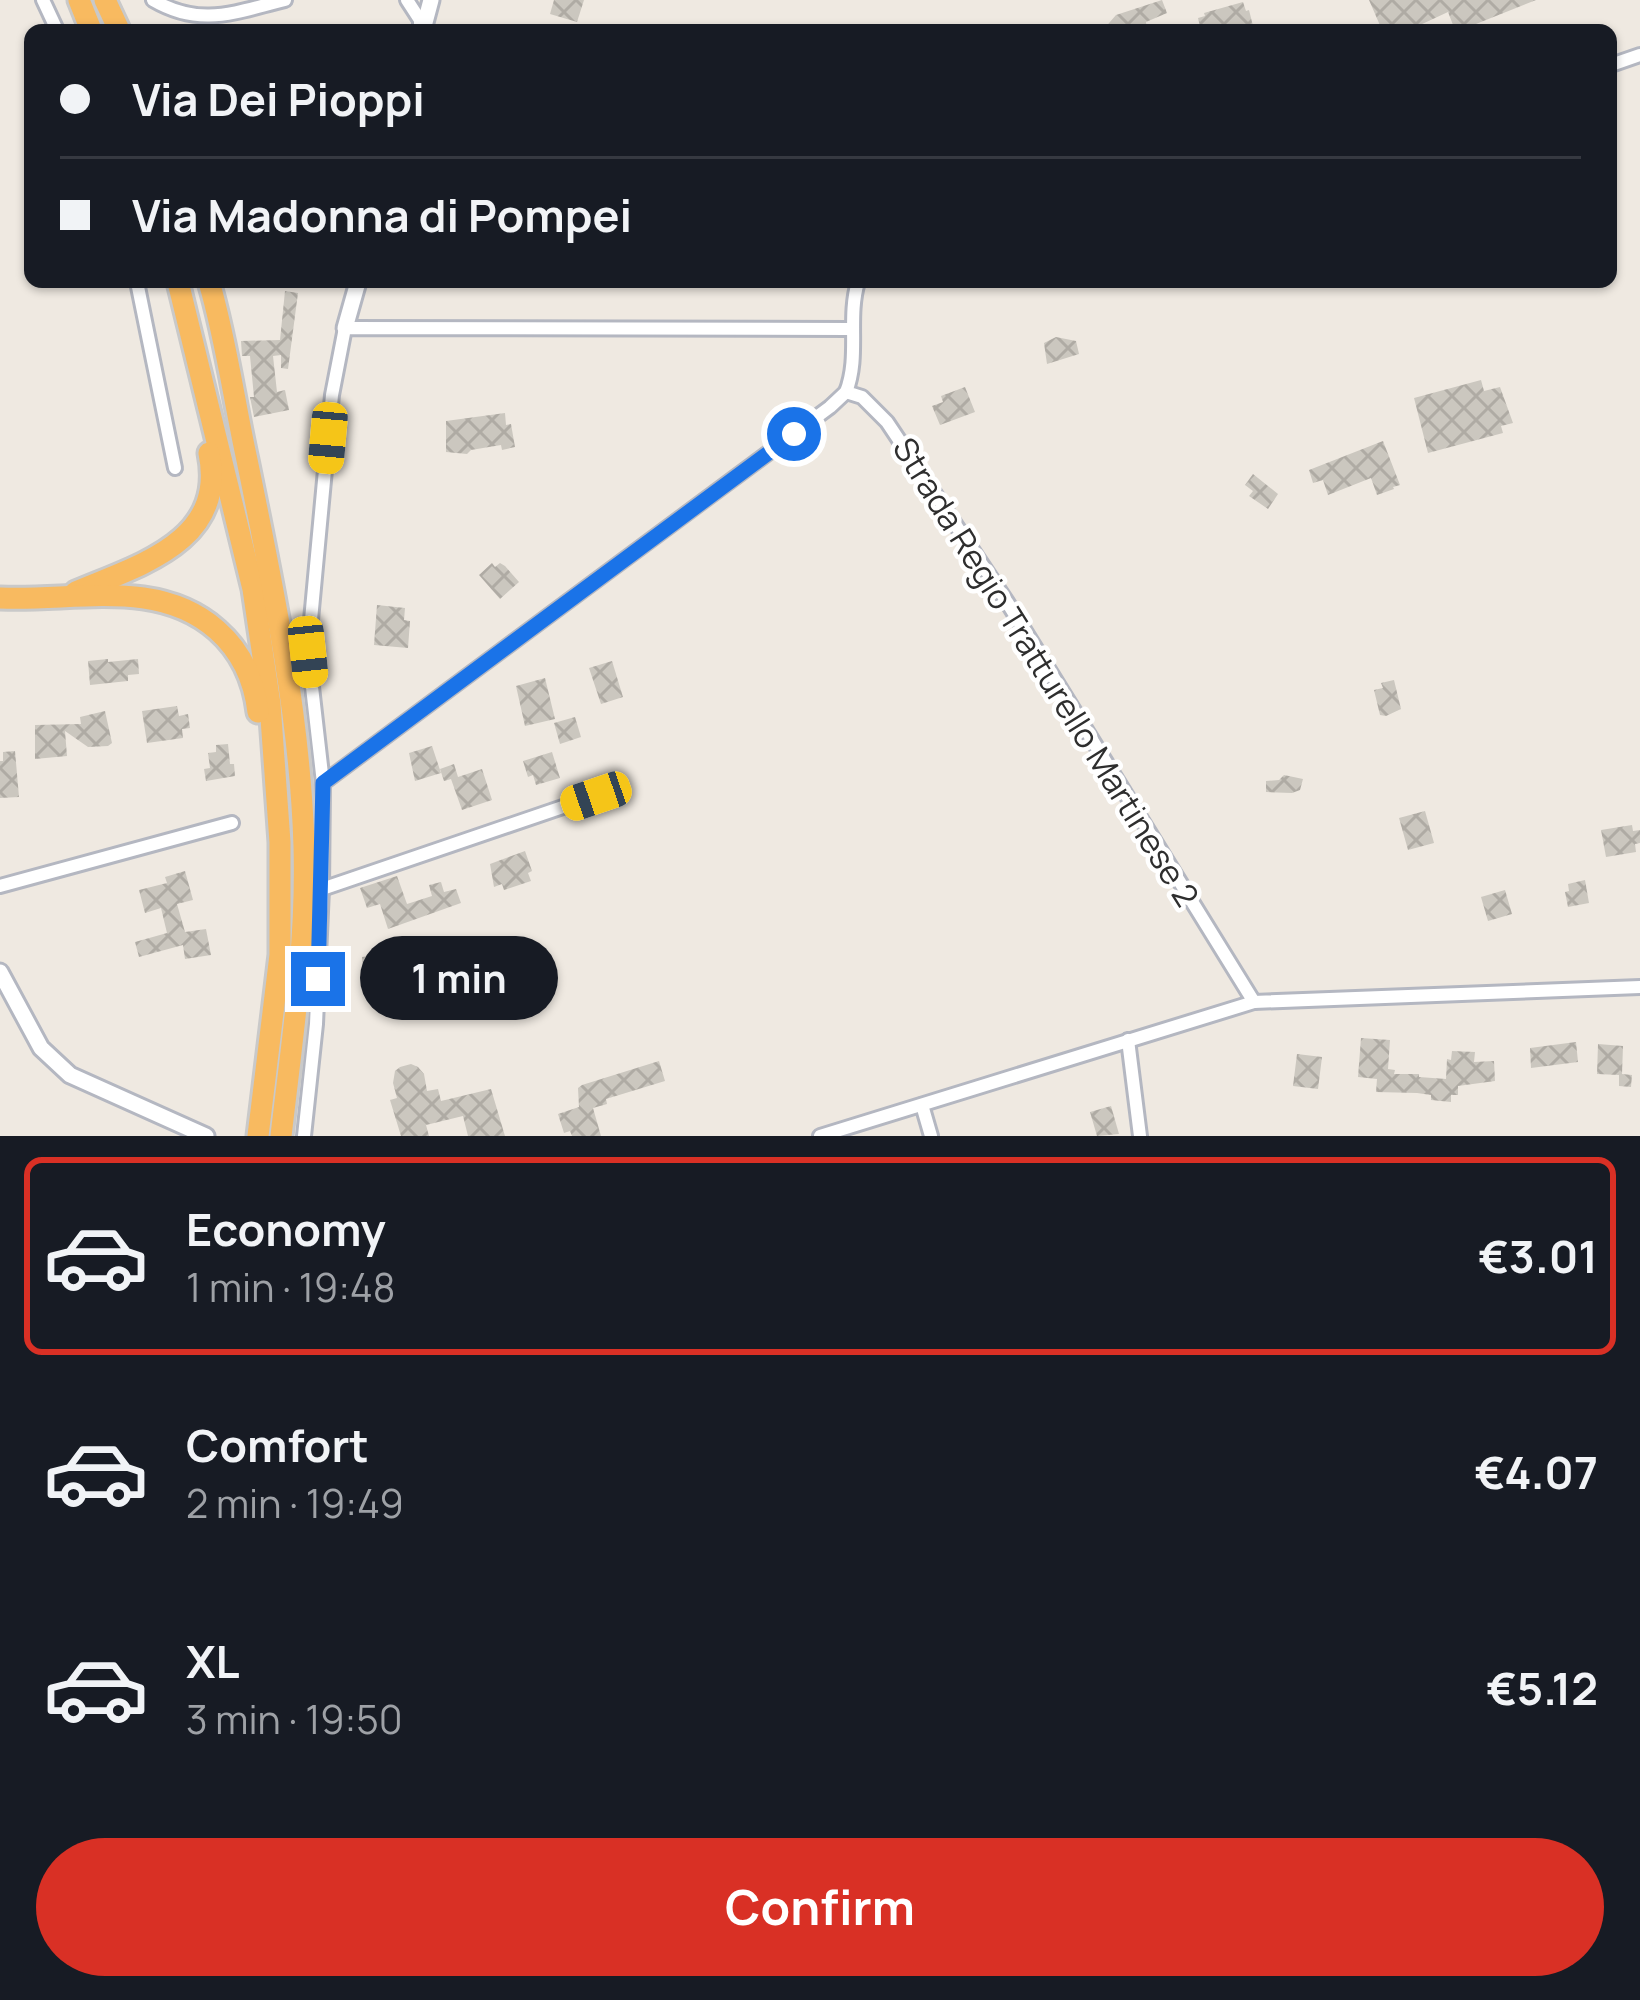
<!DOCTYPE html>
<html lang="en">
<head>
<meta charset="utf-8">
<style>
	:root { --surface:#171b24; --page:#20242c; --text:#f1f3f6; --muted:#9ea1a6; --line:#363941; --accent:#d93025 }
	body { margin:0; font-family:Manrope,sans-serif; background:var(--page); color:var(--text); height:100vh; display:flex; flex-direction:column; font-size:45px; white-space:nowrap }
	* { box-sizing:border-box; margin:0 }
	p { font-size:39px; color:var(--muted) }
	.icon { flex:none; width:66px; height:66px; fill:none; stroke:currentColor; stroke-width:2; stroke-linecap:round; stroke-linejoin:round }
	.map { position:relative; height:1136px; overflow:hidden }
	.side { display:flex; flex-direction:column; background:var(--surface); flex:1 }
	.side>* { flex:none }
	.guide { position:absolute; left:24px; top:24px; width:1593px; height:264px; border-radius:18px; box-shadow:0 3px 9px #0004; display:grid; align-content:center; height:264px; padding:0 36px; background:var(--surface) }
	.end { position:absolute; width:54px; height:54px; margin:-27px; border:15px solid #1a73e8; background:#fff; box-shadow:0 0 0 6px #fff }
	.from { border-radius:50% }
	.bubble { position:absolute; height:84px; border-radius:42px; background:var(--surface); box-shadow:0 3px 9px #0004; font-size:39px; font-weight:700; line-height:84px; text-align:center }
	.car { position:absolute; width:36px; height:72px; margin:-36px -18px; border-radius:15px; box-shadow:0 0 9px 3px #0007; background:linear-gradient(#f5c518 24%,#345 0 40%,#f5c518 0 76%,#345 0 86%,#f5c518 0) }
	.guide b { display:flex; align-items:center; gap:42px; height:114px; font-size:45px }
	.guide b+b { border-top:3px solid var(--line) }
	.guide i { width:30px; height:30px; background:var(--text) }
	ul { padding:21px 0 0; list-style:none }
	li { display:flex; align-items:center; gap:36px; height:198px; margin:0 24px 18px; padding:0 12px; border:6px solid transparent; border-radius:18px }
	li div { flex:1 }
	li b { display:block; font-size:45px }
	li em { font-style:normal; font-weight:700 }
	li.active { border-color:var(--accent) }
	li>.icon { width:108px; height:108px; stroke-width:1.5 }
	.primary-button { display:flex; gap:24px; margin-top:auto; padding:24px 36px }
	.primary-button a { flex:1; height:138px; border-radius:72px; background:var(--accent); color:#fff; font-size:48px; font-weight:700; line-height:138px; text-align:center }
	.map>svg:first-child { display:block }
	.building { fill:url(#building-cross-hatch) }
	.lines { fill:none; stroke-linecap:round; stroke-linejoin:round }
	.minor-casing { stroke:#b4b7c1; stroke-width:18 }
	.tertiary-casing { stroke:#b4b7c1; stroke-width:21 }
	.trunk-casing { stroke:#c9c9c9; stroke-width:27 }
	.minor { stroke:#fff; stroke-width:12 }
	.tertiary { stroke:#fff; stroke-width:15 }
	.trunk { stroke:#f8ba60; stroke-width:21 }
	.route { stroke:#1a73e8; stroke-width:15 }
	.labels { text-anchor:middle; stroke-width:9; stroke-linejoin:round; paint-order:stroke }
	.street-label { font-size:33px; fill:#2e2e2e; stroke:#fff }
</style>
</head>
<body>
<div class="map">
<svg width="1640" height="1136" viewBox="0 0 1640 1136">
	<defs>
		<pattern id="building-cross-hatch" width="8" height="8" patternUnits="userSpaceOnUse" patternTransform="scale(3)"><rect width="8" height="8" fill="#cbc7bf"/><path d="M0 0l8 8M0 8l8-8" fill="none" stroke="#afaba4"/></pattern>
	</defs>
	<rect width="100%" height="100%" fill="#efe9e1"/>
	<g class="building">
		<path d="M 554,0 L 584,0 L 577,22 L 550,14 Z"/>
		<path d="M 1162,0 L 1167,13 L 1146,22 L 1147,30 L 1103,30 L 1116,15 Z"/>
		<path d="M 1369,0 L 1536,0 L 1476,24 L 1478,30 L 1455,30 L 1448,12 L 1420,25 L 1422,30 L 1382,30 Z"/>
		<path d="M 1243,2 L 1246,11 L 1249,10 L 1254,30 L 1201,30 L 1198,18 L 1205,16 L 1204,13 Z"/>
		<path d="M 285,291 L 298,293 L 288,369 L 281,368 L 281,355 L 273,356 L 277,392 L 285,390 L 289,410 L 254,417 L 250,397 L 254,397 L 250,356 L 242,356 L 241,341 L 280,340 Z"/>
		<path d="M 1056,337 L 1076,341 L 1079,354 L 1047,364 L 1044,343 Z"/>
		<path d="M 1481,380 L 1484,391 L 1500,387 L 1513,423 L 1501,426 L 1503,433 L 1428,453 L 1414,398 Z"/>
		<path d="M 965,387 L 975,412 L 940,425 L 932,406 L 943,402 L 941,396 Z"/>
		<path d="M 505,413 L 506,425 L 511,424 L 515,447 L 502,450 L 501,445 L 471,450 L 467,454 L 446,452 L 446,421 Z"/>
		<path d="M 1383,441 L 1400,485 L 1393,487 L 1394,489 L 1377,495 L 1371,478 L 1328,495 L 1323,480 L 1313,483 L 1309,470 Z"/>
		<path d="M 1253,474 L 1278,494 L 1268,509 L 1249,496 L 1253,491 L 1245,485 Z"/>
		<path d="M 492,563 L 495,567 L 500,563 L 505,566 L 519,582 L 500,599 L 479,575 Z"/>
		<path d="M 377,605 L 405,608 L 404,620 L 410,621 L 408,648 L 374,645 Z"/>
		<path d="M 108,659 L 108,662 L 138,659 L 139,674 L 128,675 L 128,681 L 90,685 L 88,661 Z"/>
		<path d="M 612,661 L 623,697 L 601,704 L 589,668 Z"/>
		<path d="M 545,678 L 555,719 L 525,726 L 516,686 Z"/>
		<path d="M 1394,680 L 1401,709 L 1386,716 L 1380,715 L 1374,690 L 1383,688 L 1381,683 Z"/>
		<path d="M 177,706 L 179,716 L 188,714 L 190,728 L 182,729 L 183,738 L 147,743 L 142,711 Z"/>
		<path d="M 105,711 L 112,743 L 108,746 L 88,747 L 65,731 L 67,756 L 35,759 L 35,725 L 81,724 L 80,717 Z"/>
		<path d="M 575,717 L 581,737 L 560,744 L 554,723 Z"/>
		<path d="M 228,744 L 230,764 L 234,764 L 235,776 L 206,781 L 204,769 L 210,768 L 208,753 L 216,752 L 216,745 Z"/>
		<path d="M 432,746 L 441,773 L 415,781 L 409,753 Z"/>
		<path d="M 15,751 L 19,797 L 0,798 L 0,761 L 3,761 L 3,752 Z"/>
		<path d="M 552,752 L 560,778 L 536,785 L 533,775 L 528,777 L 523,761 Z"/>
		<path d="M 454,764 L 458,777 L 482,769 L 492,800 L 462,810 L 451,779 L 444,781 L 440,769 Z"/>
		<path d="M 1284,775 L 1303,779 L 1300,790 L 1292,793 L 1266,792 L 1266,781 L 1279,780 Z"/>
		<path d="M 1425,811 L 1434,843 L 1408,850 L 1399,818 Z"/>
		<path d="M 1632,825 L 1633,831 L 1640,830 L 1640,843 L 1635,844 L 1636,852 L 1606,857 L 1601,830 Z"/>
		<path d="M 525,851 L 532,871 L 528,873 L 531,881 L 504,890 L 502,884 L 494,887 L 490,864 Z"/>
		<path d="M 185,871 L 193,900 L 177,904 L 185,932 L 206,929 L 211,955 L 185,959 L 183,945 L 139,957 L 135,942 L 167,933 L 161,908 L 145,913 L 139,890 L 167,883 L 165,877 Z"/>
		<path d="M 397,876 L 407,904 L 432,896 L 429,885 L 441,882 L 444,892 L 456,889 L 461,903 L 388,929 L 380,904 L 367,908 L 360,888 Z"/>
		<path d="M 1585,880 L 1589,903 L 1568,907 L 1565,892 L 1569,891 L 1568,884 Z"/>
		<path d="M 1505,890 L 1512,914 L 1488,921 L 1481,897 Z"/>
		<path d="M 407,951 L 410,969 L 397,971 L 397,976 L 365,981 L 362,957 Z"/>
		<path d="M 1361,1038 L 1390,1040 L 1388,1069 L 1395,1070 L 1394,1074 L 1419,1074 L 1419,1077 L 1446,1079 L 1447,1059 L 1451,1060 L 1452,1051 L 1475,1052 L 1474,1062 L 1494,1061 L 1495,1081 L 1458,1086 L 1458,1095 L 1451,1095 L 1451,1102 L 1431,1100 L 1431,1095 L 1417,1093 L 1376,1092 L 1377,1079 L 1358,1077 Z"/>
		<path d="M 1576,1042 L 1578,1062 L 1531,1068 L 1530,1048 Z"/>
		<path d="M 1598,1044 L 1623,1046 L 1622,1074 L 1632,1075 L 1631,1087 L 1619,1086 L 1619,1075 L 1597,1074 Z"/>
		<path d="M 1297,1054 L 1322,1057 L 1318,1089 L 1293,1086 Z"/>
		<path d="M 659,1061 L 665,1081 L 606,1099 L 607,1104 L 593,1108 L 601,1136 L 572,1136 L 570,1131 L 564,1133 L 558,1114 L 579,1107 L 578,1088 L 582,1085 Z"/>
		<path d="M 411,1064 L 418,1067 L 424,1074 L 427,1091 L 438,1089 L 441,1101 L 491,1089 L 505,1136 L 468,1136 L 463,1116 L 426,1125 L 429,1136 L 401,1136 L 390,1100 L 397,1098 L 393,1083 L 395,1071 L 400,1067 Z"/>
		<path d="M 1111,1106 L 1119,1134 L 1097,1136 L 1090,1112 Z"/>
	</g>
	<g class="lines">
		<defs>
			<g id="minor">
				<path d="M 43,0 L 57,30"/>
				<path d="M 153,0 C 201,28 235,12 285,0"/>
				<path d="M 407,0 L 420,20 L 420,30"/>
				<path d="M 1611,65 L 1640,55"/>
				<path d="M 137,282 L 175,468"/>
				<path d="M 858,282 C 847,319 860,356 846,392 L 862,397 L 887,422 L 1007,602 L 1254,1002"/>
				<path d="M 323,783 L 830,407 L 846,392"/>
				<path d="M 0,886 L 232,823"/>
				<path d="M 322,889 L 595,796"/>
				<path d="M 1128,1040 L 1140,1136"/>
				<path d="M 922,1105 L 931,1136"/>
				<path d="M 304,1136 L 316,1024 L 322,889 L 323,783 L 308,652 L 332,395 L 345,328 L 851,329"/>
				<path d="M 820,1136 L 1254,1002 L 1640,987"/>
			</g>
			<g id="tertiary">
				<path d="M 423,30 L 431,0"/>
				<path d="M 345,328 L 358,282"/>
				<path d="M 0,972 L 41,1048 L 70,1075 L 206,1136"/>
			</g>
			<g id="trunk">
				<path d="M 79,0 L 91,30"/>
				<path d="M 105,0 L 119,30"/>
				<path d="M 178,282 L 253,589 L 270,704 L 280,842 L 280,955 L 258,1136"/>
				<path d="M 209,282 C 226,339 234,401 247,460 C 273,587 300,715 304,846 C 307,943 292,1040 281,1136"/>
				<path d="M 76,592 C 139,565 227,542 209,453"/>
				<path d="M 0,598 C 72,602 157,577 217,630 C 242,652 254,679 258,712"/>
			</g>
		</defs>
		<use href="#minor" class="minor-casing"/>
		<use href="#tertiary" class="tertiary-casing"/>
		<use href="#trunk" class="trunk-casing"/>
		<use href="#minor" class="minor"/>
		<use href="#tertiary" class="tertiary"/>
		<use href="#trunk" class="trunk"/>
	</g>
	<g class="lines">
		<path class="route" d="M 318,979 L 323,783 L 794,434"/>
	</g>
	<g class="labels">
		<g class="street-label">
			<text transform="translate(1046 672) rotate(58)" y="12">Strada Regio Tratturello Martinese 2</text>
		</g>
	</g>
</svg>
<i class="end from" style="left:794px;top:434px"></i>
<i class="end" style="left:318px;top:979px"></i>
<div class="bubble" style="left:360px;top:936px;width:198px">1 min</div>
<i class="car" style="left:328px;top:438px;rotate:185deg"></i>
<i class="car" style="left:308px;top:652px;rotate:174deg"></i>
<i class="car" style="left:596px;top:796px;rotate:251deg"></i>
<div class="guide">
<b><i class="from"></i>Via Dei Pioppi</b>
<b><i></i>Via Madonna di Pompei</b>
</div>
</div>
<section class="side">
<ul>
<li class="active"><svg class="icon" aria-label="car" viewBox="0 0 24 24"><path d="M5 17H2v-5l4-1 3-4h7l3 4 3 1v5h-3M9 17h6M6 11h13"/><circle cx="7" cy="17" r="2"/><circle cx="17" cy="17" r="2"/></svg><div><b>Economy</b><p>1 min · 19:48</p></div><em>€3.01</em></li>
<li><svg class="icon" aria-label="car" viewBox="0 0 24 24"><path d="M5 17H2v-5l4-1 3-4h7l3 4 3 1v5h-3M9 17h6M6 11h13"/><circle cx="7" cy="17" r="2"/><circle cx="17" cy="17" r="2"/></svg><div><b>Comfort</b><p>2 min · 19:49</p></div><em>€4.07</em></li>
<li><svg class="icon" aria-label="car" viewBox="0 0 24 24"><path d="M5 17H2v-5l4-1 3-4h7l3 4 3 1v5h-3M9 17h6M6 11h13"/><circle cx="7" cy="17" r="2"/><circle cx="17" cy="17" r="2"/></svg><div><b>XL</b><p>3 min · 19:50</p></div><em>€5.12</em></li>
</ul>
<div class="primary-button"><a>Confirm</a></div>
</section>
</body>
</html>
